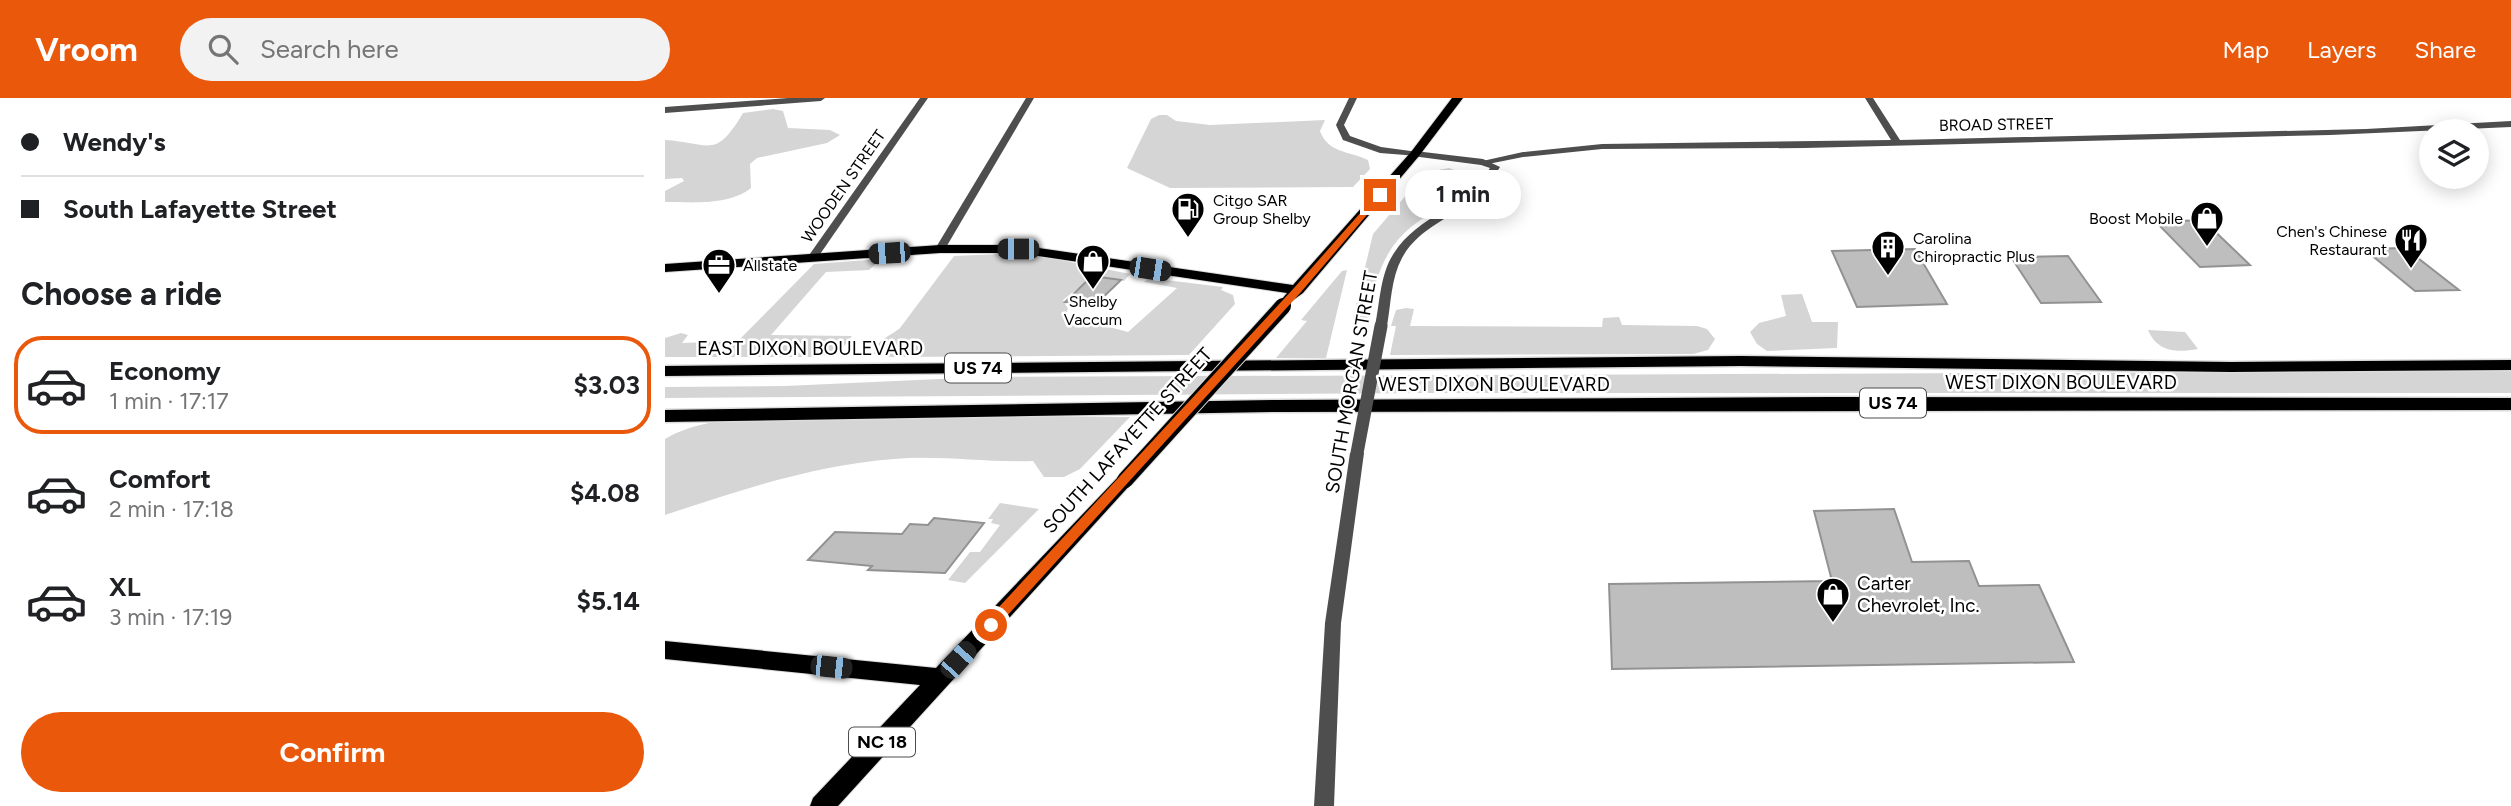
<!DOCTYPE html>
<html lang="en">
<head>
<meta charset="utf-8">
<style>
	:root { --surface:#fff; --page:#f2f2f2; --text:#202124; --muted:#757577; --line:#e0e0e0; --accent:#ea580c }
	body { margin:0; font-family:Figtree,sans-serif; background:var(--page); color:var(--text); height:100vh; display:flex; flex-direction:column; font-size:26px; white-space:nowrap }
	* { box-sizing:border-box; margin:0 }
	p { font-size:23px; color:var(--muted) }
	.icon { flex:none; width:38px; height:38px; fill:none; stroke:currentColor; stroke-width:2; stroke-linecap:round; stroke-linejoin:round }
	.map { position:relative; flex:1; overflow:hidden }
	.sheet { display:flex; flex-direction:column; background:var(--surface); width:665px }
	.sheet>* { flex:none }
	.hud { display:grid; align-content:center; height:154px; padding:0 21px; background:var(--surface) }
	.controls { position:absolute; left:1754px; top:21px; display:grid; gap:14px }
	.controls a { display:grid; place-items:center; width:70px; height:70px; border-radius:50%; background:var(--surface); box-shadow:0 4px 18px #0003; font-size:35px }
	.end { position:absolute; width:32px; height:32px; margin:-16px; border:9px solid #ea580c; background:#fff; box-shadow:0 0 0 4px #fff }
	.from { border-radius:50% }
	.bubble { position:absolute; height:49px; border-radius:24px; background:var(--surface); box-shadow:0 4px 18px #0003; font-size:23px; font-weight:700; line-height:49px; text-align:center }
	.car { position:absolute; width:21px; height:42px; margin:-21px -10px; border-radius:9px; box-shadow:0 0 5px 2px #0007; background:linear-gradient(#222 24%,#8ab4d8 0 40%,#222 0 76%,#8ab4d8 0 86%,#222 0) }
	.hud b { display:flex; align-items:center; gap:24px; height:66px; font-size:26px }
	.hud b+b { border-top:2px solid var(--line) }
	.hud i { width:18px; height:18px; background:var(--text) }
	ul { padding:0; list-style:none }
	li { display:flex; align-items:center; gap:21px; height:98px; margin:0 14px 10px; padding:0 7px; border:4px solid transparent; border-radius:28px }
	li div { flex:1 }
	li b { display:block; font-size:26px }
	li em { font-style:normal; font-weight:700 }
	li.selected { border-color:var(--accent) }
	li>.icon { width:63px; height:63px; stroke-width:1.5 }
	h2 { padding:0 21px; font-size:32px; line-height:84px }
	.cta { display:flex; gap:14px; margin-top:auto; padding:14px 21px }
	.cta a { flex:1; height:80px; border-radius:42px; background:var(--accent); color:#fff; font-size:28px; font-weight:700; line-height:80px; text-align:center }
	header { display:flex; align-items:center; gap:42px; box-sizing:border-box; height:98px; padding:0 35px; background:var(--accent); color:#fff }
	header strong { font-size:33px }
	nav { display:flex; gap:38px; margin-inline-start:auto; font-size:24px }
	.search { width:490px; height:63px; background:var(--page); display:flex; align-items:center; gap:18px; box-sizing:border-box; padding:0 24px; border-radius:38px; color:var(--muted); font-size:26px }
	main { display:flex; flex:1; min-height:0 }
	.map>svg:first-child { display:block }
	.green { fill:#d5d5d5 }
	.building { fill:#bebebe; stroke:#929292; stroke-width:2 }
	.lines { fill:none; stroke-linecap:round; stroke-linejoin:round }
	.primary-casing { stroke:#dbdbdb; stroke-width:2 }
	.trunk-casing { stroke:#dbdbdb; stroke-width:3 }
	.minor { fill:#4e4e4e; fill-rule:evenodd }
	.tertiary { fill:#4e4e4e; fill-rule:evenodd }
	.primary { fill:#000; fill-rule:evenodd }
	.trunk { fill:#000; fill-rule:evenodd }
	.primary-bridge-casing { stroke:#dbdbdb; stroke-width:18; stroke-linecap:butt }
	.tertiary-bridge { stroke:#4e4e4e; stroke-width:13 }
	.primary-bridge { stroke:#000; stroke-width:16 }
	.route { fill:#ea580c }
	.labels { text-anchor:middle; stroke-width:5; stroke-linejoin:round; paint-order:stroke }
	.far-street-label { font-size:16px; fill:#000; stroke:#fff }
	.far-poi-label { font-size:16px; fill:#000; stroke:#fff; text-anchor:start }
	.shield { fill:#fff; stroke:#4c4c4c; stroke-width:2 }
	.shield-label { font-size:18px; font-weight:bold; fill:#000 }
	.street-label { font-size:19px; fill:#000; stroke:#fff }
	.poi-label { font-size:19px; fill:#000; stroke:#fff; text-anchor:start }
</style>
</head>
<body>
<header>
<strong>Vroom</strong>
<div class="search"><svg class="icon" aria-label="search" viewBox="0 0 24 24"><circle cx="10" cy="10" r="6"/><path d="M15 15l6 6"/></svg>Search here</div>
<nav><a>Map</a><a>Layers</a><a>Share</a></nav>
</header>
<main>
<section class="sheet">
<div class="hud">
<b><i class="from"></i>Wendy's</b>
<b><i></i>South Lafayette Street</b>
</div>
<h2>Choose a ride</h2>
<ul>
<li class="selected"><svg class="icon" aria-label="car" viewBox="0 0 24 24"><path d="M5 17H2v-5l4-1 3-4h7l3 4 3 1v5h-3M9 17h6M6 11h13"/><circle cx="7" cy="17" r="2"/><circle cx="17" cy="17" r="2"/></svg><div><b>Economy</b><p>1 min · 17:17</p></div><em>$3.03</em></li>
<li><svg class="icon" aria-label="car" viewBox="0 0 24 24"><path d="M5 17H2v-5l4-1 3-4h7l3 4 3 1v5h-3M9 17h6M6 11h13"/><circle cx="7" cy="17" r="2"/><circle cx="17" cy="17" r="2"/></svg><div><b>Comfort</b><p>2 min · 17:18</p></div><em>$4.08</em></li>
<li><svg class="icon" aria-label="car" viewBox="0 0 24 24"><path d="M5 17H2v-5l4-1 3-4h7l3 4 3 1v5h-3M9 17h6M6 11h13"/><circle cx="7" cy="17" r="2"/><circle cx="17" cy="17" r="2"/></svg><div><b>XL</b><p>3 min · 17:19</p></div><em>$5.14</em></li>
</ul>
<div class="cta"><a>Confirm</a></div>
</section>
<div class="map">
<svg width="1846" height="708" viewBox="0 0 1846 708">
	<rect width="100%" height="100%" fill="#fff"/>
	<g class="green">
		<path d="M 108,11 L 118,13 L 123,30 L 165,32 L 175,37 L 162,45 L 92,60 L 85,66 L 86,90 C 63,108 28,104 0,104 L 0,93 L 19,83 L 17,80 L 0,81 L 0,42 C 46,45 50,62 78,15 Z"/>
		<path d="M 494,17 L 502,17 L 511,23 L 545,27 L 660,22 L 655,33 C 663,55 684,53 703,62 L 705,71 L 688,89 L 505,90 L 462,70 L 486,21 Z"/>
		<path d="M 784,70 L 803,77 C 805,101 769,112 754,123 C 718,148 711,180 702,221 L 696,225 L 690,223 L 688,220 L 708,136 L 754,82 L 768,73 Z"/>
		<path d="M 334,156 L 385,160 L 465,176 L 459,183 L 427,179 L 398,202 L 403,211 L 399,221 L 414,221 L 463,234 L 512,190 L 479,184 L 484,180 L 558,189 L 556,192 L 568,197 L 570,206 L 524,257 L 222,259 L 209,256 C 210,242 226,238 235,230 L 289,158 Z"/>
		<path d="M 216,161 L 204,172 L 161,174 L 106,237 L 187,238 L 176,252 L 155,259 L 0,259 L 0,240 L 16,235 L 23,237 L 17,245 L 73,243 L 149,166 Z"/>
		<path d="M 682,172 L 661,260 L 611,260 L 642,223 L 636,222 L 677,173 Z"/>
		<path d="M 1137,196 L 1147,224 L 1173,224 L 1172,250 L 1102,253 L 1092,246 L 1085,234 L 1094,225 L 1121,218 L 1116,197 Z"/>
		<path d="M 741,210 L 749,211 L 745,228 L 937,229 L 938,220 L 954,219 L 957,227 L 1032,228 L 1042,231 L 1050,241 L 1043,252 L 1028,256 L 725,257 L 731,228 L 726,228 L 731,212 Z"/>
		<path d="M 1483,232 L 1520,234 L 1533,251 C 1512,255 1492,254 1483,232 Z"/>
		<path d="M 1846,273 L 1846,295 L 764,295 L 0,300 L 0,289 L 120,288 L 319,279 Z"/>
		<path d="M 146,318 L 465,319 L 415,371 L 399,379 L 379,379 L 368,363 C 321,365 275,357 229,361 C 150,367 75,392 0,417 L 0,341 C 41,316 100,321 146,318 Z"/>
		<path d="M 335,405 L 374,411 L 300,485 L 283,482 L 305,454 L 315,454 L 335,427 L 326,425 L 328,421 L 323,421 Z"/>
	</g>
	<g class="building">
		<path d="M 1538,122 L 1585,167 L 1535,169 L 1491,124 Z"/>
		<path d="M 1740,150 L 1794,192 L 1750,193 L 1699,151 Z"/>
		<path d="M 1250,151 L 1282,206 L 1192,209 L 1167,153 Z"/>
		<path d="M 1403,158 L 1436,204 L 1376,205 L 1346,159 Z"/>
		<path d="M 427,178 L 456,182 L 429,208 L 400,204 Z"/>
		<path d="M 1229,411 L 1247,464 L 1304,463 L 1314,488 L 1374,487 L 1409,564 L 947,571 L 944,486 L 1167,483 L 1149,413 Z"/>
		<path d="M 269,420 L 319,425 L 280,475 L 203,472 L 207,468 L 143,462 L 170,434 L 237,436 L 245,426 L 263,427 Z"/>
	</g>
	<g class="lines">
		<defs>
			<g id="primary">
				<path d="M 787,0 L 798,0 L 754,58 L 638,195 L 624,205 L 617,201 L 622,195 L 353,155 L 275,155 L 0,174 L 0,166 L 275,147 L 353,147 L 628,187 L 746,54 Z"/>
				<path d="M 460,376 L 466,378 L 469,382 L 466,386 L 173,708 L 145,708 L 148,700 L 255,587 L 0,561 L 0,543 L 271,570 L 454,378 Z"/>
			</g>
			<g id="trunk">
				<path d="M 1076,258 L 1566,264 L 1846,262 L 1846,272 L 1566,274 L 1076,268 L 0,278 L 0,268 Z"/>
				<path d="M 1165,299 L 1846,300 L 1846,312 L 611,314 L 0,324 L 0,312 L 611,302 Z"/>
			</g>
		</defs>
		<use href="#primary" class="primary-casing"/>
		<use href="#trunk" class="trunk-casing"/>
		<g class="minor">
			<path d="M 123,0 L 160,0 L 156,3 L 0,15 L 0,9 Z"/>
			<path d="M 255,0 L 263,0 L 151,162 L 143,162 L 142,160 Z"/>
			<path d="M 361,0 L 369,0 L 280,151 L 275,154 L 271,153 L 270,151 Z"/>
			<path d="M 684,0 L 692,0 L 679,27 L 685,38 L 716,49 L 753,54 L 753,58 L 715,55 L 678,42 L 671,27 Z"/>
			<path d="M 1200,0 L 1208,0 L 1235,42 L 1701,31 L 1846,23 L 1846,29 L 1665,37 L 1139,50 L 937,51 L 858,59 L 818,67 L 813,64 L 858,54 L 937,46 L 1226,42 Z"/>
		</g>
		<g class="tertiary">
			<path d="M 750,53 L 818,61 L 835,69 C 828,80 822,90 812,99 C 788,119 753,130 737,160 C 726,180 726,206 722,228 L 716,232 L 710,228 C 715,204 715,176 729,155 C 753,117 802,109 825,70 L 816,67 L 747,58 L 747,54 Z"/>
			<path d="M 692,350 L 699,355 L 676,525 L 669,708 L 649,708 L 660,525 L 685,355 Z"/>
		</g>
		<use href="#primary" class="primary"/>
		<use href="#trunk" class="trunk"/>
		<defs>
			<path id="primary-bridge" d="M 460,382 L 618,208"/>
		</defs>
		<use href="#primary-bridge" class="primary-bridge-casing"/>
		<path class="tertiary-bridge" d="M 692,355 L 716,228"/>
		<use href="#primary-bridge" class="primary-bridge"/>
	</g>
	<path class="route" d="M 712,96 L 719,97 L 636,194 L 331,530 L 321,530 L 321,523 L 629,190 Z"/>
	<defs>
		<symbol id="fuel-pin" viewBox="-11 -11 22 30"><path d="M0 17L-7.5 6A9.5 9.5 0 1 1 7.5 6Z" fill="#000" stroke="#fff"/><path d="M-5.5-6h7V0h2V4h1.3V-2.5L3-4.5l.8-.8L6-3V5H2.5V1h-1V6h-7ZM-4.2-4.7v3.2H.2V-4.7Z" fill="#fff"/></symbol>
		<symbol id="shop-pin" viewBox="-11 -11 22 30"><path d="M0 17L-7.5 6A9.5 9.5 0 1 1 7.5 6Z" fill="#000" stroke="#fff"/><path d="M-5-2.5h2.3a2.7 3.5 0 0 1 5.4 0H5L5.5 6h-11ZM-1.5-2.5h3a1.5 2.3 0 0 0-3 0Z" fill="#fff"/></symbol>
		<symbol id="restaurant-pin" viewBox="-11 -11 22 30"><path d="M0 17L-7.5 6A9.5 9.5 0 1 1 7.5 6Z" fill="#000" stroke="#fff"/><path d="M-5-6h1v4h1v-4h1v4h1v-4h1v5L-1.5 .5V6h-2V.5L-5-1ZM5-6V6H3V1.5H1.5Q1.5-4 5-6Z" fill="#fff"/></symbol>
		<symbol id="building-pin" viewBox="-11 -11 22 30"><path d="M0 17L-7.5 6A9.5 9.5 0 1 1 7.5 6Z" fill="#000" stroke="#fff"/><path d="M-4-6H4V6H1V3H-1V6H-4ZM-2.5-4.3h1.7v1.8h-1.7ZM.8-4.3h1.7v1.8H.8ZM-2.5-1h1.7V.8h-1.7ZM.8-1h1.7V.8H.8Z" fill="#fff"/></symbol>
		<symbol id="office-pin" viewBox="-11 -11 22 30"><path d="M0 17L-7.5 6A9.5 9.5 0 1 1 7.5 6Z" fill="#000" stroke="#fff"/><path d="M-6-3h4V-5.5h4V-3h4V5H-6ZM-1-4.5V-3h2v-1.5ZM-6 0V1H6V0Z" fill="#fff"/></symbol>
	</defs>
	<g fill-rule="evenodd">
		<use href="#fuel-pin" x="504" y="92" width="38" height="52"/>
		<use href="#shop-pin" x="1523" y="101" width="38" height="52"/>
		<use href="#restaurant-pin" x="1727" y="123" width="38" height="52"/>
		<use href="#building-pin" x="1204" y="130" width="38" height="52"/>
		<use href="#shop-pin" x="409" y="144" width="38" height="52"/>
		<use href="#office-pin" x="35" y="148" width="38" height="52"/>
		<use href="#shop-pin" x="1149" y="477" width="38" height="52"/>
	</g>
	<g class="labels">
		<g class="far-street-label">
			<text transform="translate(1331 26) rotate(-1)" y="6">BROAD STREET</text>
			<text transform="translate(178 88) rotate(-55)" y="6">WOODEN STREET</text>
		</g>
		<g class="far-poi-label">
			<text x="548" y="108">Citgo SAR<tspan x="548" dy="18">Group Shelby</tspan></text>
			<text x="1518" y="126" text-anchor="end">Boost Mobile</text>
			<text x="1722" y="139" text-anchor="end">Chen's Chinese<tspan x="1722" dy="18">Restaurant</tspan></text>
			<text x="1248" y="146">Carolina<tspan x="1248" dy="18">Chiropractic Plus</tspan></text>
			<text x="78" y="173">Allstate</text>
			<text x="428" y="209" text-anchor="middle">Shelby<tspan x="428" dy="18">Vaccum</tspan></text>
		</g>
		<g class="shield">
			<rect x="280" y="255.5" width="66" height="29" rx="5"/>
			<rect x="1195" y="290.5" width="66" height="29" rx="5"/>
			<rect x="184" y="629.5" width="66" height="29" rx="5"/>
		</g>
		<g class="shield-label">
			<text x="313" y="276">US 74</text>
			<text x="1228" y="311">US 74</text>
			<text x="217" y="650">NC 18</text>
		</g>
		<g class="street-label">
			<text x="145" y="257">EAST DIXON BOULEVARD</text>
			<text transform="translate(686 284) rotate(-80)" y="7">SOUTH MORGAN STREET</text>
			<text x="1396" y="291">WEST DIXON BOULEVARD</text>
			<text x="829" y="293">WEST DIXON BOULEVARD</text>
			<text transform="translate(462 342) rotate(-48)" y="7">SOUTH LAFAYETTE STREET</text>
		</g>
		<g class="poi-label">
			<text x="1192" y="492">Carter<tspan x="1192" dy="22">Chevrolet, Inc.</tspan></text>
		</g>
	</g>
</svg>
<div class="controls">
<a><svg class="icon" aria-label="layers" viewBox="0 0 24 24"><path d="M12 4l9 5-9 5-9-5zM3 14l9 5 9-5"/></svg></a>
</div>
<i class="end from" style="left:326px;top:527px"></i>
<i class="end" style="left:715px;top:97px"></i>
<div class="bubble" style="left:740px;top:72px;width:116px">1 min</div>
<i class="car" style="left:353px;top:151px;rotate:270deg"></i>
<i class="car" style="left:224px;top:155px;rotate:266deg"></i>
<i class="car" style="left:485px;top:171px;rotate:99deg"></i>
<i class="car" style="left:293px;top:562px;rotate:42deg"></i>
<i class="car" style="left:166px;top:569px;rotate:96deg"></i>
</div>
</main>
</body>
</html>
